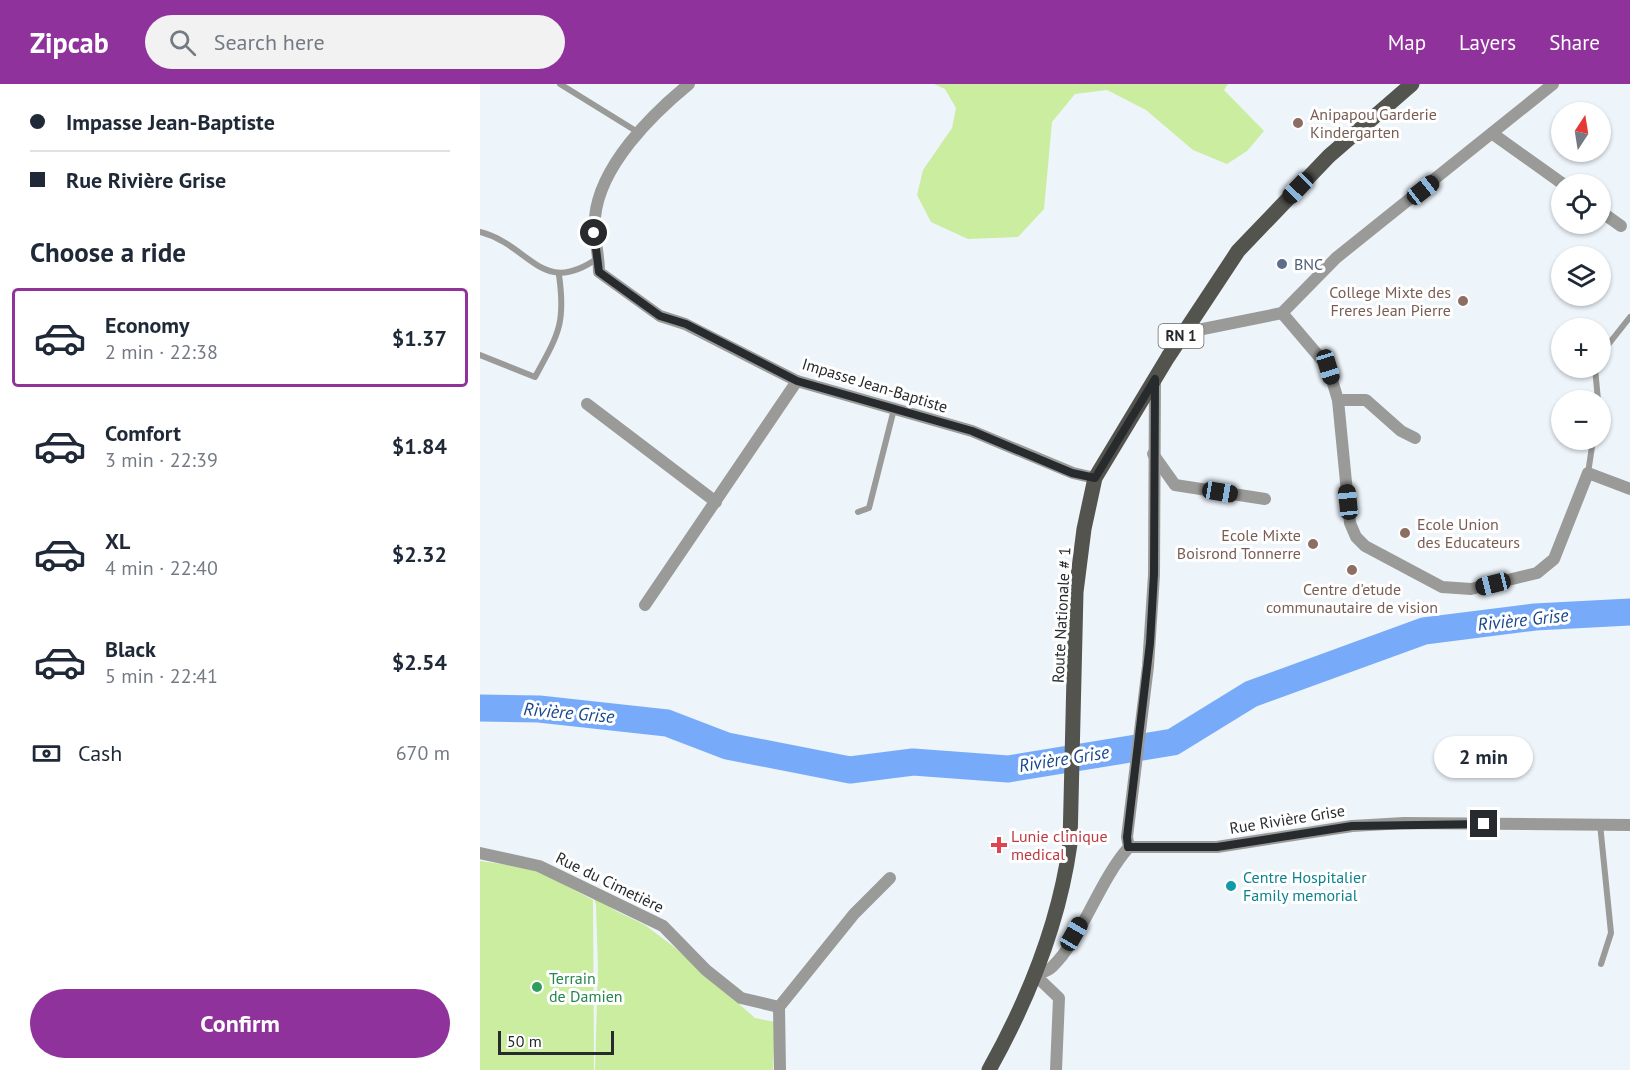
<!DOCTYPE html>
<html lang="en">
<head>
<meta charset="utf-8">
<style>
	:root { --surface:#fff; --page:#f2f2f3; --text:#1f2937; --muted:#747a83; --line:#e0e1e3; --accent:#90329c }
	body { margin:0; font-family:"PT Sans",sans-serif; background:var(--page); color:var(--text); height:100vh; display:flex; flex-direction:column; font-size:22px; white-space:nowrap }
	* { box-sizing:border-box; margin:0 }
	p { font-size:20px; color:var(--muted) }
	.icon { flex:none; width:33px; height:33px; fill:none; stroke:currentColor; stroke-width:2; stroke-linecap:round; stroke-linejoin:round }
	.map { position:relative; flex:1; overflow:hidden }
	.drawer { display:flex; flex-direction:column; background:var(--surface); width:480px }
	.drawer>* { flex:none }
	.guide { display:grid; align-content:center; height:132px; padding:0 30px; background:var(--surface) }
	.needle { width:39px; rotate:12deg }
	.controls { position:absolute; left:1071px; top:18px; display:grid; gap:12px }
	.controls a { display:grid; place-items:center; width:60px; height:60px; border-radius:50%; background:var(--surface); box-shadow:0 2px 4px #0004; font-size:30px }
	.scale { position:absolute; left:18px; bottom:15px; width:116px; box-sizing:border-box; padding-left:6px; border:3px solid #282b2d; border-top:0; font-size:16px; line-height:21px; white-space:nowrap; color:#282b2d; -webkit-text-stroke:4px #fff; paint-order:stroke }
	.end { position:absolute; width:27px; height:27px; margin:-14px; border:8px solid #282b2d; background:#fff; box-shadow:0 0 0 3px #fff }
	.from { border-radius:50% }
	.bubble { position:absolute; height:42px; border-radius:21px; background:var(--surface); box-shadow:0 2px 4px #0004; font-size:20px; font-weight:700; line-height:42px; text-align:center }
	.car { position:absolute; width:18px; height:36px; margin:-18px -9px; border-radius:8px; box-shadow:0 0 4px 2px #0007; background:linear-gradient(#222 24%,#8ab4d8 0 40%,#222 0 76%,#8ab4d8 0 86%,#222 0) }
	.guide b { display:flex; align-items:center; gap:21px; height:57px; font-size:22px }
	.guide b+b { border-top:2px solid var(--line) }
	.guide i { width:15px; height:15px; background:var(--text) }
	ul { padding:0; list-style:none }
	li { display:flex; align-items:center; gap:18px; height:99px; margin:0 12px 9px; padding:0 18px; border:3px solid transparent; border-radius:6px }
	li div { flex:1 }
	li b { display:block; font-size:22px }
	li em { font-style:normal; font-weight:700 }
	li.active { border-color:var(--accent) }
	li>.icon { width:54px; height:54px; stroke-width:1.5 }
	h2 { padding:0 30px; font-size:27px; line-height:72px }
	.pay { display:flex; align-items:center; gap:15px; height:66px; padding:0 30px; font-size:22px }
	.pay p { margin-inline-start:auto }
	.button { display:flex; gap:12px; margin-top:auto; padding:12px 30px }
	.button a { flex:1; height:69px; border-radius:36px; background:var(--accent); color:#fff; font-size:24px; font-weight:700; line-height:69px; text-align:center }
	header { display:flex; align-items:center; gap:36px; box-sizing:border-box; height:84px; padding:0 30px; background:var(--accent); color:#fff }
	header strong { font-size:28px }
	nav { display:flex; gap:33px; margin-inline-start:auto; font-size:21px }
	.search { width:420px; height:54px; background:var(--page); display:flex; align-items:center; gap:15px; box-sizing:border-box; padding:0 21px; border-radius:33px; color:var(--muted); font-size:22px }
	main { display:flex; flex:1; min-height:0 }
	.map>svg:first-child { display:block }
	.green { fill:#caed9f }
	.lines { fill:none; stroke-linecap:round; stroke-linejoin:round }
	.river { stroke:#77abfa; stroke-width:27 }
	.service { stroke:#9a9b98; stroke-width:6 }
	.minor { stroke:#9a9b98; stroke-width:12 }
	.primary { stroke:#53544e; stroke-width:15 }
	.route { stroke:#282b2d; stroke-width:8 }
	.education-dot { fill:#8d6e63; stroke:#fff; stroke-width:2 }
	.service-dot { fill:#5c6f8a; stroke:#fff; stroke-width:2 }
	.health-dot { fill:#e0444e; stroke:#fff; stroke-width:2 }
	.culture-dot { fill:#0f9aa8; stroke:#fff; stroke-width:2 }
	.leisure-dot { fill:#2e9e5b; stroke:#fff; stroke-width:2 }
	.labels { text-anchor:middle; stroke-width:6; stroke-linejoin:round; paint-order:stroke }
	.shield { fill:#fff; stroke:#686b6c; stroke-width:1.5 }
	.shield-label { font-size:15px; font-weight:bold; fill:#282b2d }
	.education-label { font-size:16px; fill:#785e54; stroke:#fff; text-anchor:start }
	.service-label { font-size:16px; fill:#4e5e75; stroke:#fff; text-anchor:start }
	.street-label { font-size:16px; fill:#282b2d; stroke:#fff }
	.health-label { font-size:16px; fill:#be3a42; stroke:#fff; text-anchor:start }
	.culture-label { font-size:16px; fill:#0d838f; stroke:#fff; text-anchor:start }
	.leisure-label { font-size:16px; fill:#27864d; stroke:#fff; text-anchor:start }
	.water-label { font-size:18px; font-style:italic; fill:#17478c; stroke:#fff }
</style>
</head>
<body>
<header>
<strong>Zipcab</strong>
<div class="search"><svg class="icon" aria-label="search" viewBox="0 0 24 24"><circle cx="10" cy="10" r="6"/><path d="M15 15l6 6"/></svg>Search here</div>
<nav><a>Map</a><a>Layers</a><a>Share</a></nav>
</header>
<main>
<section class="drawer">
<div class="guide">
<b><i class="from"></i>Impasse Jean-Baptiste</b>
<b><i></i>Rue Rivière Grise</b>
</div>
<h2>Choose a ride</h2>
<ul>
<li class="active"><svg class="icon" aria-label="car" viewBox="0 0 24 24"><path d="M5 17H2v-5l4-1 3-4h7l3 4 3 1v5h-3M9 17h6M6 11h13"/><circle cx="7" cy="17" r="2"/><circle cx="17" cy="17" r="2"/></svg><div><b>Economy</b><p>2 min · 22:38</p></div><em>$1.37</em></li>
<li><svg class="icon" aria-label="car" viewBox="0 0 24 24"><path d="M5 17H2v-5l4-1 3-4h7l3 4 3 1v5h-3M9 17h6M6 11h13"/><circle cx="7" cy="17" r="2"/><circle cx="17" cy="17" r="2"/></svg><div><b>Comfort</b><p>3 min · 22:39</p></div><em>$1.84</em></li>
<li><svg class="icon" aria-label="car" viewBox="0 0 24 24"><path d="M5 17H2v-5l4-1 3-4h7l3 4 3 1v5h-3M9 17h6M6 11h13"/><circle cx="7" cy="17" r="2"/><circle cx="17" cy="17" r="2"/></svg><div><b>XL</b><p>4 min · 22:40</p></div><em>$2.32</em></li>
<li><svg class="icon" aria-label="car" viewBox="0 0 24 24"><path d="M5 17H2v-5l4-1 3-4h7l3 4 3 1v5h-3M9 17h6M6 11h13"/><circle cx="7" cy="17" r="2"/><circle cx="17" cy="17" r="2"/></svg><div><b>Black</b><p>5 min · 22:41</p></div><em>$2.54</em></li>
</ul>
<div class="pay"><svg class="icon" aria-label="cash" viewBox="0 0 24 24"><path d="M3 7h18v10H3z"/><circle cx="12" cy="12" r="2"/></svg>Cash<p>670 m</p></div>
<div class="button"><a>Confirm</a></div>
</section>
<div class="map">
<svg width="1150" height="986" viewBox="0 0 1150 986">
	<rect width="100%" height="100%" fill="#edf4fa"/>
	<g class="green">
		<path d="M 454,0 L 748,0 L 744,6 L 784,47 L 767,67 L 747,80 L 713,66 L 666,26 L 627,6 L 595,10 L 572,38 L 564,125 L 538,153 L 488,155 L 451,138 L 437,111 L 443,86 L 472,44 L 476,24 L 465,5 Z"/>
		<path d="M 0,777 L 55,785 L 113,816 L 114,986 L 0,986 Z"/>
		<path d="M 113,811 L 136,827 L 165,841 L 194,863 L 275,934 L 295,938 L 293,986 L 115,986 L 118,884 L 116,821 Z"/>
	</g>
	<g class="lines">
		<path class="river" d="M 0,624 L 59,625 L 187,639 L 247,662 L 370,686 L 433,678 L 528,685 L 693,658 L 771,610 L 944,547 L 1055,533 L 1150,528"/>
		<g class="service">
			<path d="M 80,0 L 156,47"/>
			<path d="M 0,148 C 51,161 61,214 118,174"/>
			<path d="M 0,271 L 55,293 C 78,251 86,240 79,191"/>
			<path d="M 1120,271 L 1150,233"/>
			<path d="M 1115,284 L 1118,316"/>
			<path d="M 1120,328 L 1120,334"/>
			<path d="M 1108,389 L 1113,356"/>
			<path d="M 378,428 L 389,424 L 414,325"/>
			<path d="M 1120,740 L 1131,849 L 1121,880"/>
		</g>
		<g class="minor">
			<path d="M 209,0 C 171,31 120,82 115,133 C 113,152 119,169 119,188 L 180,232 L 205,240 L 317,297 L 492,347 L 593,389 L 615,394"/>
			<path d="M 1013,50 L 1083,100"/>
			<path d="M 1120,127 L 1141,142"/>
			<path d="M 802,229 L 848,283 L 858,316 L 870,439 L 876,453 L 885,462 L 962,503 L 991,505 L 1057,489 L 1074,475 L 1108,389 L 1150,405"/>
			<path d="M 703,249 L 802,229 L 856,174 L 1073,0"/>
			<path d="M 858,316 L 886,316 L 921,347 L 935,354"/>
			<path d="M 107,320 L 236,418"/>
			<path d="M 673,370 L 695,401 L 785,415"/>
			<path d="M 165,521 L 317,297"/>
			<path d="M 649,763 L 737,763 L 872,742 L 924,739 L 1150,741"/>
			<path d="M 0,769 L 59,782 L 183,842 L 226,886 L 261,914 L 299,923 L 300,986"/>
			<path d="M 299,923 L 374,830 L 410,794"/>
			<path d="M 576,986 L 579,914 L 555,891 C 561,889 568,887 572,883 C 603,853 618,798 649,763 L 647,753 L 668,582 L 674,491 L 675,295"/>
		</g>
		<path class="primary" d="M 509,986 C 548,916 579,840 590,760 L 596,508 L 604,445 L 615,394 L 688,273 L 758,167 L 849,72 L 932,0"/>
	</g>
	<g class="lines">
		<path class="route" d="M 114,149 L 119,188 L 180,232 L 206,240 L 317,297 L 492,347 L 592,389 L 615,394 L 675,295 L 674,490 L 670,559 L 647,753 L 648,763 L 737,763 L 872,742 L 1004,740"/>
	</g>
	<g class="education-dot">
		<circle cx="818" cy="39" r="6"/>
		<circle cx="983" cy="217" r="6"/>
		<circle cx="925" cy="449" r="6"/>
		<circle cx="833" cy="460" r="6"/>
		<circle cx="872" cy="486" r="6"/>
	</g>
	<circle class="service-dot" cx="802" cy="180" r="6"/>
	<path class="health-dot" d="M516 752h6v6h6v6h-6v6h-6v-6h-6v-6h6z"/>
	<circle class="culture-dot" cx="751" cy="802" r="6"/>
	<circle class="leisure-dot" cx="57" cy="903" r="6"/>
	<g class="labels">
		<rect class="shield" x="678.5" y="240" width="45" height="24" rx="4.5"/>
		<g class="shield-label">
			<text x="701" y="257">RN 1</text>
		</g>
		<g class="education-label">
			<text x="830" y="36">Anipapou Garderie<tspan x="830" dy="18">Kindergarten</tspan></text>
			<text x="971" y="214" text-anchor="end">College Mixte des<tspan x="971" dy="18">Freres Jean Pierre</tspan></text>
			<text x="937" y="446">Ecole Union<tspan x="937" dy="18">des Educateurs</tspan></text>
			<text x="821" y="457" text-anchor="end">Ecole Mixte<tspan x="821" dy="18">Boisrond Tonnerre</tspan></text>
			<text x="872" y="511" text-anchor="middle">Centre d'etude<tspan x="872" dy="18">communautaire de vision</tspan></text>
		</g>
		<g class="service-label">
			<text x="814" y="186">BNC</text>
		</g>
		<g class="street-label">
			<text transform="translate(395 301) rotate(17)" y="6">Impasse Jean-Baptiste</text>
			<text transform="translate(581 531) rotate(-87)" y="6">Route Nationale # 1</text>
			<text transform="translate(807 735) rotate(-9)" y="6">Rue Rivière Grise</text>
			<text transform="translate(130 798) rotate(26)" y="6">Rue du Cimetière</text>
		</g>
		<g class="health-label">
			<text x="531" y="758">Lunie clinique<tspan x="531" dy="18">medical</tspan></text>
		</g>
		<g class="culture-label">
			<text x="763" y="799">Centre Hospitalier<tspan x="763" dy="18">Family memorial</tspan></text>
		</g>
		<g class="leisure-label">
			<text x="69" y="900">Terrain<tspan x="69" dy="18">de Damien</tspan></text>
		</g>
		<g class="water-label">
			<text transform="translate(1043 536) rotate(-6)" y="6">Rivière Grise</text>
			<text transform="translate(89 629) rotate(5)" y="6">Rivière Grise</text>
			<text transform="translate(584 675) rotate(-9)" y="6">Rivière Grise</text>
		</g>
	</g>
</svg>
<div class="controls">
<a><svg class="needle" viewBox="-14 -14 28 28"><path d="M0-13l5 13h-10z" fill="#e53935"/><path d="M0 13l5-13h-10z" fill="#747a83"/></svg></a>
<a><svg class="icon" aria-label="locate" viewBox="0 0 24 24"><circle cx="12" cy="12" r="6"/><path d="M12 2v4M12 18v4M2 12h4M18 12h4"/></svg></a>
<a><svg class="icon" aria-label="layers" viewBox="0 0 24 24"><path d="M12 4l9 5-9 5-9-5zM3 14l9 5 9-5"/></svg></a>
<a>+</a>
<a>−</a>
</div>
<div class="scale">50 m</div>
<i class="end from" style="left:114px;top:149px"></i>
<i class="end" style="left:1004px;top:740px"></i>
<div class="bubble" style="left:954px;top:652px;width:99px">2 min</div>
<i class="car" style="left:818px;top:104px;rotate:224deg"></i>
<i class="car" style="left:943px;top:106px;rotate:52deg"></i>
<i class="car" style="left:848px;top:283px;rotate:163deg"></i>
<i class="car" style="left:740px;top:408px;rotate:99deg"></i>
<i class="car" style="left:868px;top:418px;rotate:354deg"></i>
<i class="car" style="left:1013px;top:500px;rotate:256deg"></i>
<i class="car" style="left:594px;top:850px;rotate:30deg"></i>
</div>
</main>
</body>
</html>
